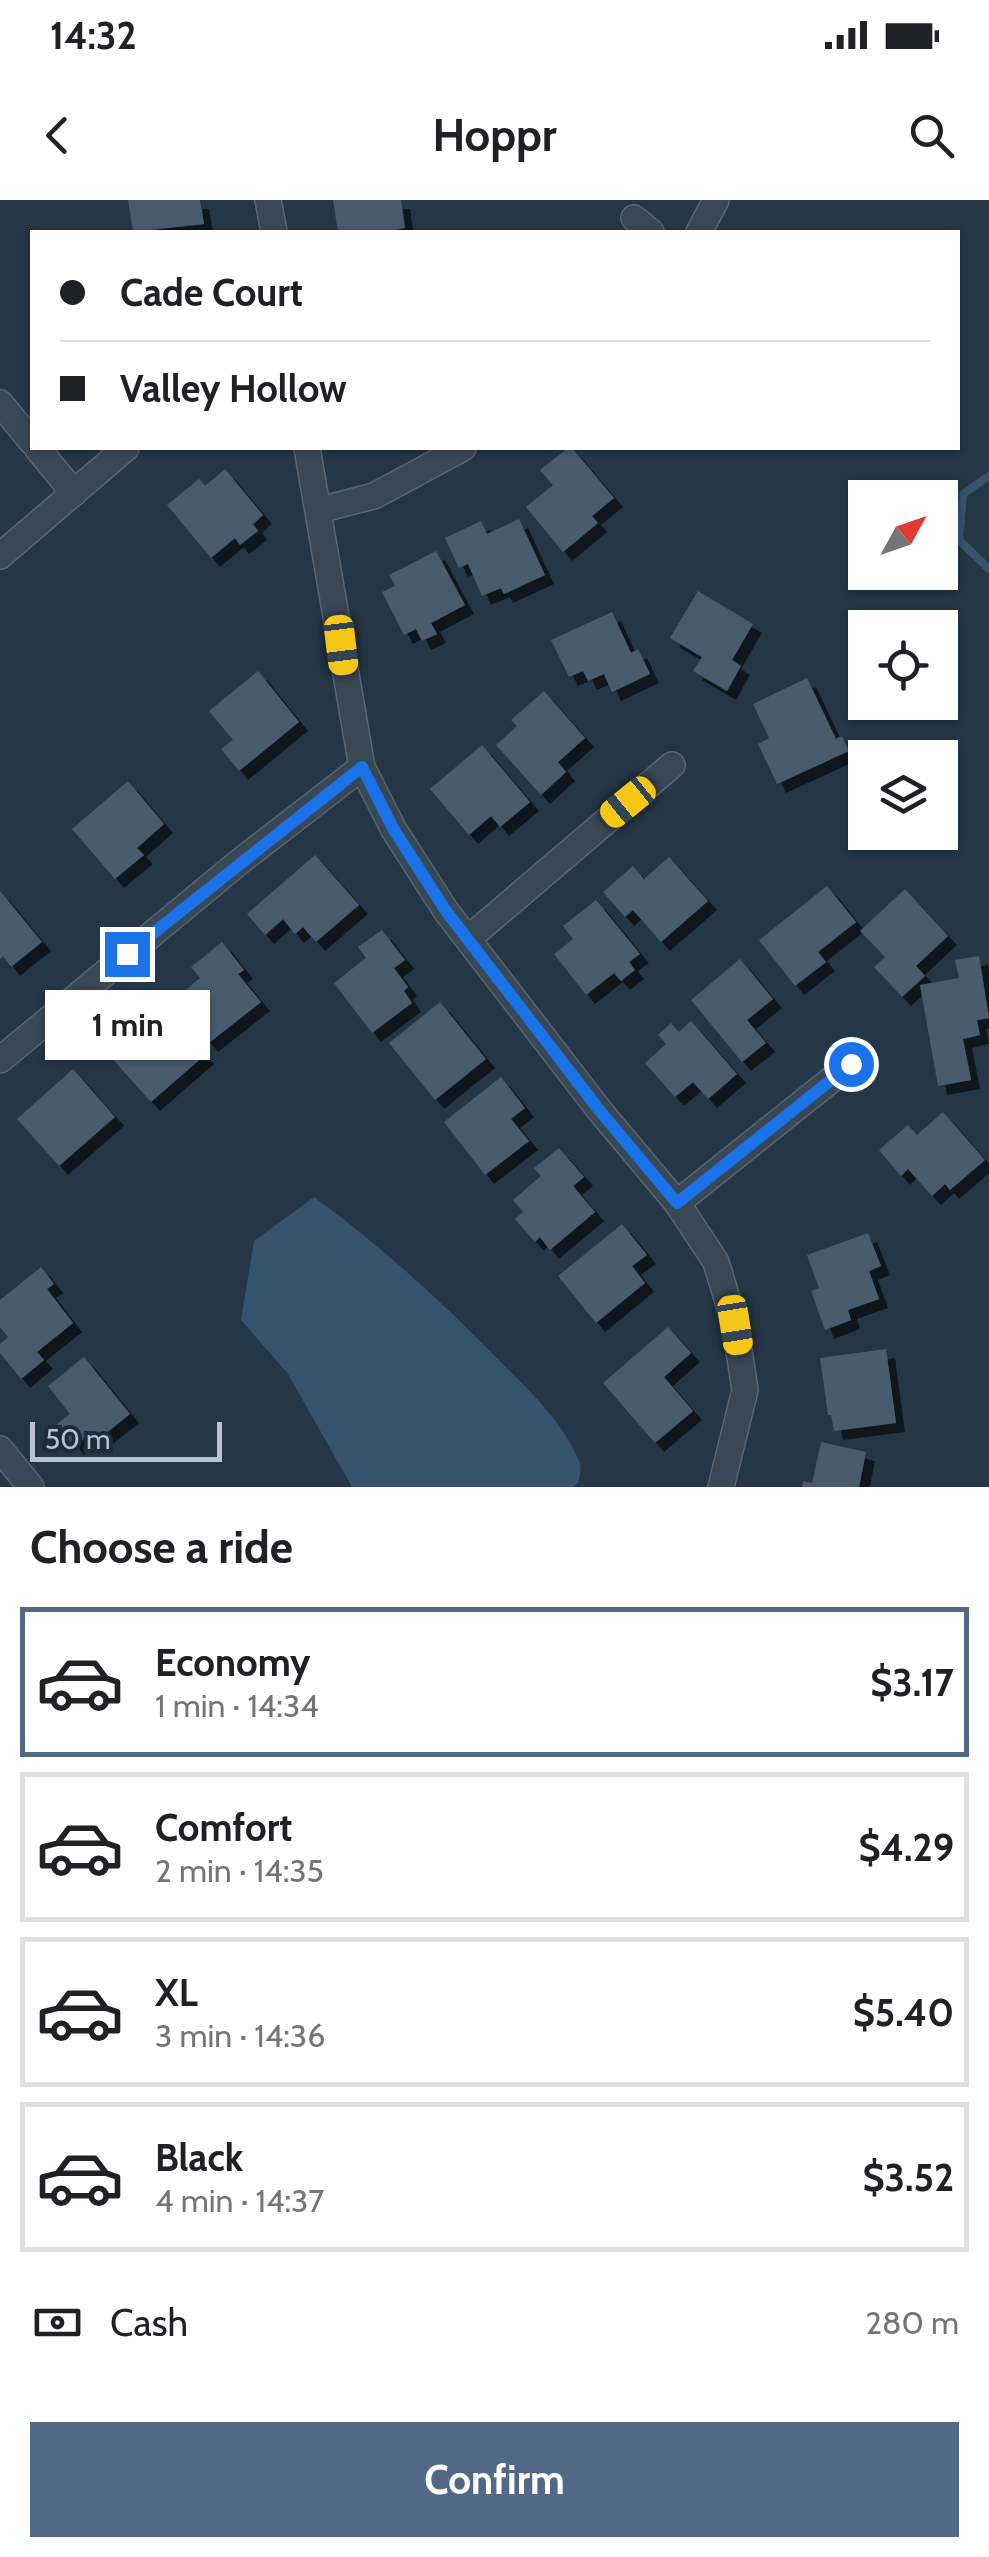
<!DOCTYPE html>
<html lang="en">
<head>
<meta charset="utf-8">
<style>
	:root { --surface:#fff; --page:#f2f2f2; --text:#202124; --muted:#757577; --line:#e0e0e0; --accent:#516987 }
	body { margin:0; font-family:Cabin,sans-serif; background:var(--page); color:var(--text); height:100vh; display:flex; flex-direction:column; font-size:38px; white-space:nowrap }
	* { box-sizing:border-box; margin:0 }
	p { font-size:32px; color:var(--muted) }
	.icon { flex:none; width:55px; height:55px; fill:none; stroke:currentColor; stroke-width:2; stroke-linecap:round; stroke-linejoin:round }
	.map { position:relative; height:1287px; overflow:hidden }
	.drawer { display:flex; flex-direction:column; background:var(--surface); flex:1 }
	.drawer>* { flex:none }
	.guide { position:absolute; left:30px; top:30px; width:930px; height:220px; border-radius:0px; box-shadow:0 2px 8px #0004; display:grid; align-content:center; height:220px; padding:0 30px; background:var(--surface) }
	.needle { width:65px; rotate:50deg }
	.buttons { position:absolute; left:848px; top:280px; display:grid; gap:20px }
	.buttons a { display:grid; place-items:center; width:110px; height:110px; border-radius:0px; background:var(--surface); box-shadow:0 2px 8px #0004; font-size:50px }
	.scale { position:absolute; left:30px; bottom:25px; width:192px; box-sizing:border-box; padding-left:10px; border:5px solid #b8c3cf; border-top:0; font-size:28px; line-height:35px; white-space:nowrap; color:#b8c3cf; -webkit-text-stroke:8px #1f2d3b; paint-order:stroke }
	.end { position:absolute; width:45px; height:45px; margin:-22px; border:12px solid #1a73e8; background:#fff; box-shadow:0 0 0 5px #fff }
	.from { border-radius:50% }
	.bubble { position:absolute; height:70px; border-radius:0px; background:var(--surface); box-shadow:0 2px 8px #0004; font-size:32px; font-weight:700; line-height:70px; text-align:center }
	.car { position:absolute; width:30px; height:60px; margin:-30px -15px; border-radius:12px; box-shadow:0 0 8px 2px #0007; background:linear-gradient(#f5c518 24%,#345 0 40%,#f5c518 0 76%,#345 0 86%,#f5c518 0) }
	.guide b { display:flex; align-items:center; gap:35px; height:95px; font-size:38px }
	.guide b+b { border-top:2px solid var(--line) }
	.guide i { width:25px; height:25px; background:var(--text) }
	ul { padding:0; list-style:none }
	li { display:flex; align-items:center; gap:30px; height:150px; margin:0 20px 15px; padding:0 10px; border:5px solid var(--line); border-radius:0px }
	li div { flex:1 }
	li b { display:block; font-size:38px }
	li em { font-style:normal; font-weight:700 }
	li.current { border-color:var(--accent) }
	li>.icon { width:90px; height:90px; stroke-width:1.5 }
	h2 { padding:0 30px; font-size:45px; line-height:120px }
	.pay { display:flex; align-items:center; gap:25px; height:110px; padding:0 30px; font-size:38px }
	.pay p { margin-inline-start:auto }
	.action { display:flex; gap:20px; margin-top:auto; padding:20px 30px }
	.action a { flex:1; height:115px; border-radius:0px; background:var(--accent); color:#fff; font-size:40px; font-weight:700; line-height:115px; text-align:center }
	.status { display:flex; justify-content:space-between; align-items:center; height:70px; padding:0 50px; background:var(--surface); direction:ltr }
	.status svg { height:28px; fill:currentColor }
	header { display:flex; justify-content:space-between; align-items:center; height:130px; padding:0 30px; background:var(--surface); font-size:45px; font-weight:700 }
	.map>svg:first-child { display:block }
	.water { fill:#37536e }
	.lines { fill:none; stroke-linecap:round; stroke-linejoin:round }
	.stream { stroke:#37536e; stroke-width:8 }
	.building { fill:#495c6d; filter:url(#shadow) }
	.minor-casing { stroke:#596673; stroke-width:28 }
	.minor { stroke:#3a4855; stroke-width:25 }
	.route { stroke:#1a73e8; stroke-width:12 }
</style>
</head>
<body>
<div class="status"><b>14:32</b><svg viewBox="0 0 49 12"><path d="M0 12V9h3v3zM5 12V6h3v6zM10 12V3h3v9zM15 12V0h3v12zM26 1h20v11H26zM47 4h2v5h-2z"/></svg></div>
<header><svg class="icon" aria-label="back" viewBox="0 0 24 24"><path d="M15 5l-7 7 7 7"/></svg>Hoppr<svg class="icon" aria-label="search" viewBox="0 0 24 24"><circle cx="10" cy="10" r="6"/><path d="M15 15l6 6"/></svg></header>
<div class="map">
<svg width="989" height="1287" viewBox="0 0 989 1287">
	<defs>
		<filter id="shadow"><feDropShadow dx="9" dy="9" stdDeviation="0" flood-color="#0009"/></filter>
	</defs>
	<rect width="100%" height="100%" fill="#253646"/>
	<path class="water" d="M 314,997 C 381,1046 440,1100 498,1159 C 527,1188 564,1223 579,1261 C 582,1269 580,1275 578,1283 L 573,1287 L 352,1287 L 288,1174 L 241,1120 L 254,1041 Z"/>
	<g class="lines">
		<path class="stream" d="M 989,276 L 963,294 L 959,340 L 989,369"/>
	</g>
	<g class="building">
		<path d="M 128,0 L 200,0 L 204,24 L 133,32 Z"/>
		<path d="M 333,0 L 401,0 L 405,28 L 384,32 L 338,32 Z"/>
		<path d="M 568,248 L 572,248 L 614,298 L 592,316 L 598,323 L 563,352 L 526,307 L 553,285 L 540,270 Z"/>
		<path d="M 225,269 L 263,315 L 253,324 L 258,331 L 240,345 L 235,338 L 211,358 L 167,305 L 199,279 L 205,286 Z"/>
		<path d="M 519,319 L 545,375 L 504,394 L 501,388 L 482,396 L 468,364 L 459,368 L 445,338 L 481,321 L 487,334 Z"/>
		<path d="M 436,351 L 465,405 L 431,423 L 437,434 L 422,441 L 416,429 L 404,435 L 382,392 L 395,386 L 389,375 Z"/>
		<path d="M 698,391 L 753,424 L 732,460 L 741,466 L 727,491 L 693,471 L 702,457 L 670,438 Z"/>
		<path d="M 612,412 L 631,453 L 638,449 L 650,474 L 612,492 L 604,474 L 588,481 L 583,471 L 569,477 L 551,440 Z"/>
		<path d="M 258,471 L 299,522 L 239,571 L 221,549 L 233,540 L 209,511 Z"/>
		<path d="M 807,478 L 836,539 L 842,536 L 849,551 L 777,584 L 758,544 L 769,538 L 753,504 Z"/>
		<path d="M 544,491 L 585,538 L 558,562 L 566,572 L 541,595 L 496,545 L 517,526 L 511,520 Z"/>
		<path d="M 482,545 L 530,602 L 500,627 L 491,616 L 469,635 L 430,589 Z"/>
		<path d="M 128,581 L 164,624 L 137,648 L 144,655 L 115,679 L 72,629 Z"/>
		<path d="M 315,655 L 359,705 L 316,742 L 303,727 L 295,734 L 283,719 L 265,735 L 247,714 Z"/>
		<path d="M 669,657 L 708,701 L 661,742 L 633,710 L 625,717 L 603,692 L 633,666 L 644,679 Z"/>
		<path d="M 827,686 L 856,722 L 818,752 L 826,762 L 795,786 L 759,740 Z"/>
		<path d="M 905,689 L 948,736 L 916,766 L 925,776 L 902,797 L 874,767 L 885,757 L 860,731 Z"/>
		<path d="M 0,691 L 42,742 L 11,767 L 3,756 L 0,759 Z"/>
		<path d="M 596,700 L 640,754 L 629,762 L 635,770 L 621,781 L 614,773 L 586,795 L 554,754 L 573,739 L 563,726 Z"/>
		<path d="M 382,730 L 405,760 L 394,768 L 408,787 L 404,791 L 412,803 L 372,833 L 334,783 L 366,758 L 358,747 Z"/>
		<path d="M 222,742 L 244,770 L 238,774 L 261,802 L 209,843 L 174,800 L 200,778 L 191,767 Z"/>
		<path d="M 979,756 L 989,818 L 977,820 L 980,835 L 963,839 L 971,880 L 938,886 L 920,785 L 959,778 L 955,760 Z"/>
		<path d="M 740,759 L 773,799 L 747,820 L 766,843 L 742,862 L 691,800 Z"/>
		<path d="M 440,802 L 486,859 L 435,900 L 389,843 Z"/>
		<path d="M 166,811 L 205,855 L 151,902 L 100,845 L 132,817 L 143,831 Z"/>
		<path d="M 691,821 L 737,874 L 708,899 L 693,882 L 675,897 L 645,863 L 666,844 L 658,835 L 671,823 L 679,832 Z"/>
		<path d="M 73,869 L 115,917 L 59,966 L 17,919 Z"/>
		<path d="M 501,877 L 525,908 L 511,919 L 529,941 L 485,975 L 444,922 Z"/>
		<path d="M 943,912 L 985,960 L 950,990 L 945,984 L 932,996 L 908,969 L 901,976 L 879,950 L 908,925 L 917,935 Z"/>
		<path d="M 559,948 L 584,977 L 573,986 L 595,1012 L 550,1050 L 540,1037 L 535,1042 L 515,1019 L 523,1012 L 513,1000 L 541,976 L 534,968 Z"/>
		<path d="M 622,1024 L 647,1055 L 632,1066 L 645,1083 L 596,1123 L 558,1076 Z"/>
		<path d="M 868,1033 L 881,1066 L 869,1071 L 879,1099 L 848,1110 L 851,1120 L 825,1130 L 811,1091 L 819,1088 L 807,1055 Z"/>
		<path d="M 41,1067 L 54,1084 L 47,1089 L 73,1123 L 37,1152 L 44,1160 L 21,1179 L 0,1153 L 0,1144 L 8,1137 L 0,1127 L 0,1100 Z"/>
		<path d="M 668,1127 L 691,1153 L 664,1177 L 693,1211 L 655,1243 L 603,1183 Z"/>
		<path d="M 886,1149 L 896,1223 L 834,1231 L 831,1215 L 828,1215 L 820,1158 Z"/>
		<path d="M 84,1157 L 130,1214 L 99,1239 L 93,1232 L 75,1246 L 57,1224 L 70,1214 L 48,1186 Z"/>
		<path d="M 821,1242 L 866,1252 L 859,1287 L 802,1287 L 803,1281 L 812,1283 Z"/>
	</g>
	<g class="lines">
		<defs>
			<g id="minor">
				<path d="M 268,0 L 274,32"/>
				<path d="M 634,18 L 651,32"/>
				<path d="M 699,32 L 716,0"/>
				<path d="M 0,203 L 32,242"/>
				<path d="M 37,248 L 74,293"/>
				<path d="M 307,248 L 362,567 L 394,630 L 446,711 L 600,911 L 677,1003 L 716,1062 L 735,1125 L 745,1190 L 721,1287"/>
				<path d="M 319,310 L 374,296 L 463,248"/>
				<path d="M 0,356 L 126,248"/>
				<path d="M 469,738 L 672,565"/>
				<path d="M 0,860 L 238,663 L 362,567"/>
				<path d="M 677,1003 L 851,864"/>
				<path d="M 0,1249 L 31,1287"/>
			</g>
		</defs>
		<use href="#minor" class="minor-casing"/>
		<use href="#minor" class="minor"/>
	</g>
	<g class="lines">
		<path class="route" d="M 127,754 L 362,567 L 394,630 L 446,711 L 600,911 L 677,1003 L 851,864"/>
	</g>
</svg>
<div class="buttons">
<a><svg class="needle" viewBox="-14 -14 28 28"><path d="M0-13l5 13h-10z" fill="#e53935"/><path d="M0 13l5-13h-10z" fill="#757577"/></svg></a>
<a><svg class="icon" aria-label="locate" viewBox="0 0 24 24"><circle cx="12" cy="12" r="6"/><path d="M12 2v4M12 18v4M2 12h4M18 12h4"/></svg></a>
<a><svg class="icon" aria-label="layers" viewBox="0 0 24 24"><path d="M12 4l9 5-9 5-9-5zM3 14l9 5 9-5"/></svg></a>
</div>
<div class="scale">50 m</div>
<i class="end from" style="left:851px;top:864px"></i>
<i class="end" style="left:127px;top:754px"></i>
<div class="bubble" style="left:45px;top:790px;width:165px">1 min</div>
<i class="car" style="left:341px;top:445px;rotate:173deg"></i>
<i class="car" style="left:628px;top:602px;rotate:231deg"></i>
<i class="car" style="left:735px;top:1125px;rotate:171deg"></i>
<div class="guide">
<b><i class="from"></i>Cade Court</b>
<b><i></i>Valley Hollow</b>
</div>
</div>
<section class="drawer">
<h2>Choose a ride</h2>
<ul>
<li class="current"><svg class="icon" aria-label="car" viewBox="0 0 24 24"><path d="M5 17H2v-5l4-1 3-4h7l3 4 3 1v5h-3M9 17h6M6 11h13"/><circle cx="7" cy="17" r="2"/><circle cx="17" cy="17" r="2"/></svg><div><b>Economy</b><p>1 min · 14:34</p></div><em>$3.17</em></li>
<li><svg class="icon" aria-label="car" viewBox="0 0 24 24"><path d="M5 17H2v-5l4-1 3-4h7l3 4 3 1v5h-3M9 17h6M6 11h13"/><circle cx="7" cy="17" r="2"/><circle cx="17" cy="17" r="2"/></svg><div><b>Comfort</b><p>2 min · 14:35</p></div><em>$4.29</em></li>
<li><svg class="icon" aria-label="car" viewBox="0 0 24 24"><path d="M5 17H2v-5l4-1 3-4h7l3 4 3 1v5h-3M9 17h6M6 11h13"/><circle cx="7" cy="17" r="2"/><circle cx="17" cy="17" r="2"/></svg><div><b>XL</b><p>3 min · 14:36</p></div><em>$5.40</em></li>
<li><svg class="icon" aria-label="car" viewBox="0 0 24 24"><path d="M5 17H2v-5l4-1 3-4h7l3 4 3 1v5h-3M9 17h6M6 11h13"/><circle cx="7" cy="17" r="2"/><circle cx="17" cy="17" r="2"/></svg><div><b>Black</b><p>4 min · 14:37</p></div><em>$3.52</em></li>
</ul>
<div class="pay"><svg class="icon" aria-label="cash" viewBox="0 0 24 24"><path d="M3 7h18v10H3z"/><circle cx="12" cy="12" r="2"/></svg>Cash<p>280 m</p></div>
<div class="action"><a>Confirm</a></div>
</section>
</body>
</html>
